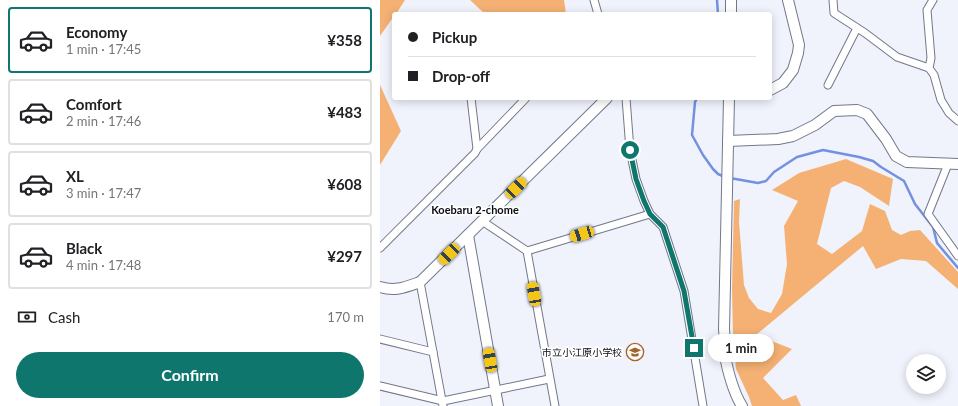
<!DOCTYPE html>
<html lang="en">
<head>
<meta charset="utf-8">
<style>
	:root { --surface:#fff; --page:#f6f6f6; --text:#202124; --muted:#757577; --line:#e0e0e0; --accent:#0f766e }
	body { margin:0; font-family:Lato,"Noto Sans JP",sans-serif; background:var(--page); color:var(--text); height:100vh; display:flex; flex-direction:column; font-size:15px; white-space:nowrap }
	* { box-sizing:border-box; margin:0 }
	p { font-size:13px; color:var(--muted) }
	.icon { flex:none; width:22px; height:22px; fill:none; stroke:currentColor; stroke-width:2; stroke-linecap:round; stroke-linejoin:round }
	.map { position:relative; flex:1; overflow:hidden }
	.panel { display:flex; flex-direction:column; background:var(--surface); width:380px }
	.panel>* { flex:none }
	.guide { position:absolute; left:12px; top:12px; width:380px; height:88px; border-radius:4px; box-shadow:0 2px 10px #0003; display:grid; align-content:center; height:88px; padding:0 16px; background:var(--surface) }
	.fabs { position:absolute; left:526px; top:354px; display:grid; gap:8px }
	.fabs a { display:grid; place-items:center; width:40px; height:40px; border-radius:50%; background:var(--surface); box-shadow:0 2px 10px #0003; font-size:20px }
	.end { position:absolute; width:18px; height:18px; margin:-9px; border:5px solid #0f766e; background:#fff; box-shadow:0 0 0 2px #fff }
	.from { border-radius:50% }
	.bubble { position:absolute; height:28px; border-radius:14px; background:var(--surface); box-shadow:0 2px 10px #0003; font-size:13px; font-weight:700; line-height:28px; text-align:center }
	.car { position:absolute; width:12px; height:24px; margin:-12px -6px; border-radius:5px; box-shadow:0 0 3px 1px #0007; background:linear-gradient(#f5c518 24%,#345 0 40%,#f5c518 0 76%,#345 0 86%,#f5c518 0) }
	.guide b { display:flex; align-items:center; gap:14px; height:38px; font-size:15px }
	.guide b+b { border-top:1px solid var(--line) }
	.guide i { width:10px; height:10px; background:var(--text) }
	ul { padding:7px 0 0; list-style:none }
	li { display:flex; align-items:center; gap:12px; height:66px; margin:0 8px 6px; padding:0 8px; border:2px solid var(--line); border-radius:4px }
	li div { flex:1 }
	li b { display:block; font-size:15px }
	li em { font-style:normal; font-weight:700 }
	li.active { border-color:var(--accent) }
	li>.icon { width:36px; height:36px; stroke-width:1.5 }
	.pay { display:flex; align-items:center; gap:10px; height:44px; padding:0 16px; font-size:15px }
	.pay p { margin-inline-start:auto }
	.action { display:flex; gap:8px; margin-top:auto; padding:8px 16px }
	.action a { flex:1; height:46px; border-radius:24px; background:var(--accent); color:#fff; font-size:16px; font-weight:700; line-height:46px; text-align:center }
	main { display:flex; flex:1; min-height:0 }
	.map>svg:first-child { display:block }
	.green { fill:#f5b174 }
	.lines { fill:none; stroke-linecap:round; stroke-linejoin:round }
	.stream { stroke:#7490e0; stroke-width:2.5 }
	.street-casing { stroke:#71788a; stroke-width:9 }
	.secondary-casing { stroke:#71788a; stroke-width:12 }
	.street { stroke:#fff; stroke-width:7 }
	.secondary { stroke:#fff; stroke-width:10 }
	.route { stroke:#0f766e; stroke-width:5 }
	.labels { text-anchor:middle; stroke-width:3.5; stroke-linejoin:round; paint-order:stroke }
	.poi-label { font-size:10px; fill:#0a0c13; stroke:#fff; text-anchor:end }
	.neighbourhood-label { font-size:11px; font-weight:bold; fill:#0a0c13; stroke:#fff }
</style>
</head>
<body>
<main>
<section class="panel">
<ul>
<li class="active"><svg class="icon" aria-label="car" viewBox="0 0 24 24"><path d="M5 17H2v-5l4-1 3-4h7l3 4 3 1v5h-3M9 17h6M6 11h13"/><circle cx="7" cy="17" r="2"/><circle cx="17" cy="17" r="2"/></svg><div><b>Economy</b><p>1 min · 17:45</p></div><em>¥358</em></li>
<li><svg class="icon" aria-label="car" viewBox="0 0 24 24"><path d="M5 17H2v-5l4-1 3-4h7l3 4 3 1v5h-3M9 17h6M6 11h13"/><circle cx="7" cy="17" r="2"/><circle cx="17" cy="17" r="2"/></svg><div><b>Comfort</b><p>2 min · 17:46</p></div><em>¥483</em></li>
<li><svg class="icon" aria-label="car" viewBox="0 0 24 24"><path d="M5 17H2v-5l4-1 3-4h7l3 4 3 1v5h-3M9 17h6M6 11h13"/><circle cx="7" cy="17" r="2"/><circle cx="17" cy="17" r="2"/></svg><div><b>XL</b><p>3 min · 17:47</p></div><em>¥608</em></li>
<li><svg class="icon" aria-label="car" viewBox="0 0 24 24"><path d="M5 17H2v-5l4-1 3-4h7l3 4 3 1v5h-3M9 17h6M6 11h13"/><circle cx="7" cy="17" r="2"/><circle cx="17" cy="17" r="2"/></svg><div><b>Black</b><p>4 min · 17:48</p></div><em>¥297</em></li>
</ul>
<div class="pay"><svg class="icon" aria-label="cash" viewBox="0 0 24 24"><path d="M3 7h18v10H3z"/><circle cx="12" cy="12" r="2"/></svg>Cash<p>170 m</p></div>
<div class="action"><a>Confirm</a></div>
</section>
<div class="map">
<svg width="578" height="406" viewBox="0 0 578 406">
	<rect width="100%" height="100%" fill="#f0f3fc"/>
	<g class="green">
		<path d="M 0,0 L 25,0 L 16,14 L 14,14 L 14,16 L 0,36 Z"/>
		<path d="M 90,0 L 184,0 L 186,14 L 105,14 Z"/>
		<path d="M 0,85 L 21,131 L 0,165 Z"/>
		<path d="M 466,159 L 513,179 L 509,206 L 480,187 L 464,181 L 451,188 L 437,244 L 452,254 L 482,231 L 490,204 L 505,211 L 512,230 L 521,235 L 530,231 L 540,230 L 578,272 L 578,289 L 546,261 L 521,259 L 496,269 L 483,246 L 376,335 L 412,349 L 383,378 L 403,400 L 416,395 L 421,406 L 372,406 L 369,397 L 356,369 L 353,337 L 352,289 L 354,201 L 360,199 L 359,222 L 364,285 L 369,298 L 378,309 L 391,313 L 402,294 L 407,264 L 404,226 L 418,201 L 392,190 L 419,173 Z"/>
	</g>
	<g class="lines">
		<g class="stream">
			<path d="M 337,0 L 338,14"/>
			<path d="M 317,98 L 315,102 L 312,135 L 323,155 L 333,169 L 338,174 L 345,177"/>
			<path d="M 350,178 L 378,183 L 386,181 L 394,172 L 417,157 L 443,150 L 479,157 L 493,161 L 501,167 L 524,181 L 535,204 L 553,227 L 557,243 L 578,268"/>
		</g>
		<defs>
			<g id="street">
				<path d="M 214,0 L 218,14"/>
				<path d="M 453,0 L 454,13 L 485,33 L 517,57 L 549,68 L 554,75 L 561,100 L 569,113 L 578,121"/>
				<path d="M 549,68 L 551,58 L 547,10 L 553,0"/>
				<path d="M 448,85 L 477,28"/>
				<path d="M 91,98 L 97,149"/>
				<path d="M 246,98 L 250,150 L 256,179 L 264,201 L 270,214 L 283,227 L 304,291 L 323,406"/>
				<path d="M 568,164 L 548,214 L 578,256"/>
				<path d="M 102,221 L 147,251 L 175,406"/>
				<path d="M 0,248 L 95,153 L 97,149 L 146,98"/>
				<path d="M 147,251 L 270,214"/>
				<path d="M 40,282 L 63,406"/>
				<path d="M 0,339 L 53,352"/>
				<path d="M 0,386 L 63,401 L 169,379"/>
			</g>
			<g id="secondary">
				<path d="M 351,14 L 351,0"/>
				<path d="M 390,90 L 403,83 L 413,70 L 418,53 L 419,45 L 408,0"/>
				<path d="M 349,98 L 344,329 C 345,338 344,346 345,355 C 347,369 354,394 362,406"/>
				<path d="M 348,141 L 398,139 L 413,136 L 435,125 L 454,111 L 477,110 L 487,114 L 506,139 L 516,156 L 527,162 L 578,164"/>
				<path d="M 88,235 L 118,406"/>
				<path d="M 0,287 C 15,292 26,287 40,282 L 227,98"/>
			</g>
		</defs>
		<use href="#street" class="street-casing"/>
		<use href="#secondary" class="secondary-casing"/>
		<use href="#street" class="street"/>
		<use href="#secondary" class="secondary"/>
	</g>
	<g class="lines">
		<path class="route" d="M 250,150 L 256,179 L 264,201 L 270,214 L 283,227 L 304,291 L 314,348"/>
	</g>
	<defs>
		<symbol id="school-ring" viewBox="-11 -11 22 22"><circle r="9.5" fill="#fff" stroke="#a3662a" stroke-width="1.5"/><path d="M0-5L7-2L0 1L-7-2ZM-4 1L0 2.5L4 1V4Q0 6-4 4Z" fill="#a3662a"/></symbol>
	</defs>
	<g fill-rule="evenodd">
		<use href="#school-ring" x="245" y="342" width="20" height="20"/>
	</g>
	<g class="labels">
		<g class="poi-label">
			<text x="242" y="356">市立小江原小学校</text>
		</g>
		<g class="neighbourhood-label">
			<text x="95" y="214">Koebaru 2-chome</text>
		</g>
	</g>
</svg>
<div class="fabs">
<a><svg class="icon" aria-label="layers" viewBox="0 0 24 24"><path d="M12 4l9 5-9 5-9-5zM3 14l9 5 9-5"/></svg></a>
</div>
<i class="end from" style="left:250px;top:150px"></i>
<i class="end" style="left:314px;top:348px"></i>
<div class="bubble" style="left:328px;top:334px;width:66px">1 min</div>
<i class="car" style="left:136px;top:188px;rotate:45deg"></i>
<i class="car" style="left:202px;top:234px;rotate:253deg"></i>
<i class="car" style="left:69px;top:254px;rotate:225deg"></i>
<i class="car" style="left:154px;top:294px;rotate:350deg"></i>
<i class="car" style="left:110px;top:360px;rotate:350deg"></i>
<div class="guide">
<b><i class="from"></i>Pickup</b>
<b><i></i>Drop-off</b>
</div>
</div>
</main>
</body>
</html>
